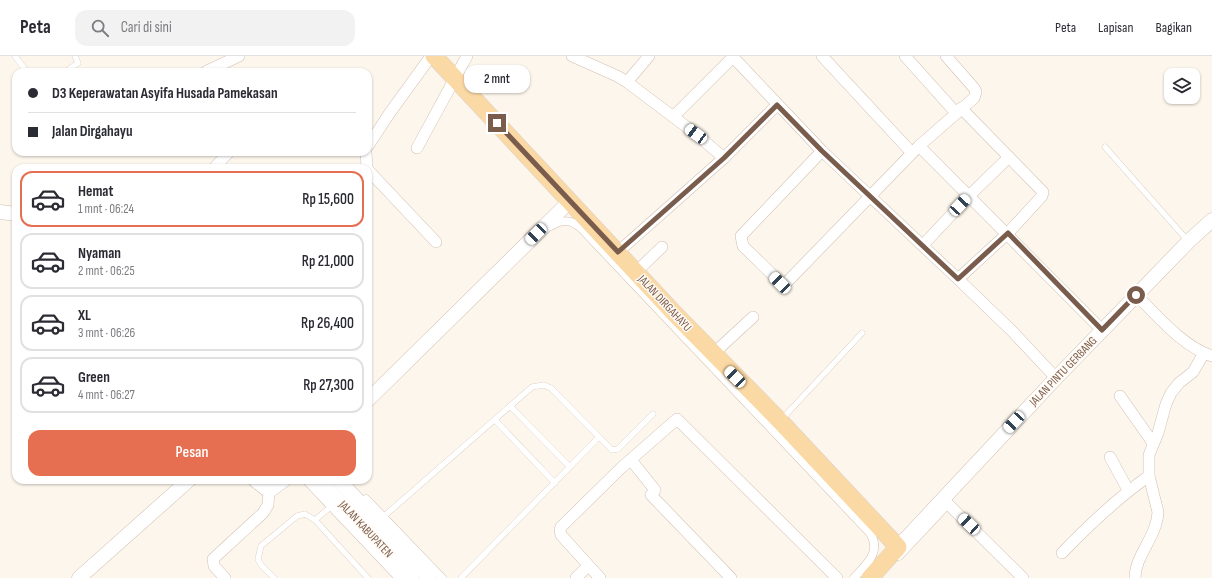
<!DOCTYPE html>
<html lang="id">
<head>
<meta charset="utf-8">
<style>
	:root { --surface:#fff; --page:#f2f2f3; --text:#2b2b33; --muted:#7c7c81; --line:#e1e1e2; --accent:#e76f51 }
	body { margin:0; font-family:"Sofia Sans Condensed",sans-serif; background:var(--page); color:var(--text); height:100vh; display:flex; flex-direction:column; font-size:15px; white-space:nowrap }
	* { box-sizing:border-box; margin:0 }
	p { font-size:13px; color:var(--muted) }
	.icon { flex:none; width:22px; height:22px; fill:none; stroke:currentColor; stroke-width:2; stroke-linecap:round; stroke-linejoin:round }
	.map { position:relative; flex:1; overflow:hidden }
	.details { position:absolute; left:12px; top:108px; width:360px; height:320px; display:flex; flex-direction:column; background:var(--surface); border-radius:12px; box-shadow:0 1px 3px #0004 }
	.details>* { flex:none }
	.banner { position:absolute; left:12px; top:12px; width:360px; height:88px; border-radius:12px; box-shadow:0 1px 3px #0004; display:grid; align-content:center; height:88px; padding:0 16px; background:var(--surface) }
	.fabs { position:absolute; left:1164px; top:12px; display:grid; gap:8px }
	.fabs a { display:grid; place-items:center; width:36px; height:36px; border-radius:8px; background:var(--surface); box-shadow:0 1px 3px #0004; font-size:20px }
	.end { position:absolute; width:18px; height:18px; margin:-9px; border:5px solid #7a5c4d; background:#fff; box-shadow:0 0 0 2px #fff }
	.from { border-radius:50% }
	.bubble { position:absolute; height:28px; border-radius:12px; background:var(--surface); box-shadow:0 1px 3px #0004; font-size:13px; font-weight:600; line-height:28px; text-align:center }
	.car { position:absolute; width:12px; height:24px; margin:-12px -6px; border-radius:5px; box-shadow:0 0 3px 1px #0007; background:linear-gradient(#fff 24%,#345 0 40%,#fff 0 76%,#345 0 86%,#fff 0) }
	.banner b { display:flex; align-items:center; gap:14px; height:38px; font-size:15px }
	.banner b+b { border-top:1px solid var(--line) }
	.banner i { width:10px; height:10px; background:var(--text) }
	ul { padding:7px 0 0; list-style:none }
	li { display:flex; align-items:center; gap:12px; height:56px; margin:0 8px 6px; padding:0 8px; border:2px solid var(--line); border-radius:12px }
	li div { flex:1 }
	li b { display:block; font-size:15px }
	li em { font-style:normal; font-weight:600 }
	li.current { border-color:var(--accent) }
	li>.icon { width:36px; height:36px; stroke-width:1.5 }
	.button { display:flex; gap:8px; margin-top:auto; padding:8px 16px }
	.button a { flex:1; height:46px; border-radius:12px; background:var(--accent); color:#fff; font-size:16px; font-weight:600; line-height:46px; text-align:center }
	header { display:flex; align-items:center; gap:24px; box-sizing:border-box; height:56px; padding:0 20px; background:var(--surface); border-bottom:1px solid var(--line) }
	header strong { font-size:19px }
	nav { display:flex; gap:22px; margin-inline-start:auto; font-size:14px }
	.search { width:280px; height:36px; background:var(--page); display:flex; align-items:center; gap:10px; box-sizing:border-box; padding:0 14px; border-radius:12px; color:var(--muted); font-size:15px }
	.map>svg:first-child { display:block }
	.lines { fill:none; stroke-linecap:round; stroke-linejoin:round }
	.service-casing { stroke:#d1beb0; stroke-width:6 }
	.pedestrian-casing { stroke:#d1beb0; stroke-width:9 }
	.minor-casing { stroke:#d1beb0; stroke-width:12 }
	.tertiary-casing { stroke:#d1beb0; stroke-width:15 }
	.primary-casing { stroke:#dad1cd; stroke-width:18 }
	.service { stroke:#fff; stroke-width:5.5 }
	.pedestrian { stroke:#fff; stroke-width:8 }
	.minor { stroke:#fff; stroke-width:11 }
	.tertiary { stroke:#fff; stroke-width:14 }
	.primary { stroke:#fbd9a5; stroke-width:17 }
	.route { stroke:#7a5c4d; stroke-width:5 }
	.labels { text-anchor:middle; stroke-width:3; stroke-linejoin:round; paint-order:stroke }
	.street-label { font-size:12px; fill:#7a5c4d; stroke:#fffaf3 }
</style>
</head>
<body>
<header>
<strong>Peta</strong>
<div class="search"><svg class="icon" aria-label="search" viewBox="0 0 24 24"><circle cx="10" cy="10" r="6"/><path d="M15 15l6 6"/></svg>Cari di sini</div>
<nav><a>Peta</a><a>Lapisan</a><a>Bagikan</a></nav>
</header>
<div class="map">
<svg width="1212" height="522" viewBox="0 0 1212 522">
	<rect width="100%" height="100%" fill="#fdf6ec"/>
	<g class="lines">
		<defs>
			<g id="service">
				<path d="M 15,0 L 27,16"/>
				<path d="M 65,16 L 78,7 L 75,0"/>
				<path d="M 1105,91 L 1188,185"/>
				<path d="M 510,350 L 570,411"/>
				<path d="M 782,363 L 862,277"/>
				<path d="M 495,364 L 555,427"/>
				<path d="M 599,381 L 612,394 L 618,393 L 653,358"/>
				<path d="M 334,448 L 315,464 L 368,522"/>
				<path d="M 382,462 L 532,331 L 544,329 L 551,332 L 599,381 L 461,522"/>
				<path d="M 274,522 L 261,509 L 258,503 L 261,490 L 297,460 L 305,458 L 315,464"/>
			</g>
			<g id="pedestrian">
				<path d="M 551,170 C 562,163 571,163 581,172 L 870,477 C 882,496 866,509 854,522"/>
				<path d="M 306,424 L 399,522"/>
				<path d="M 366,443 L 442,522"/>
				<path d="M 899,500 L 948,448"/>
			</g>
			<g id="minor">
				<path d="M 572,0 L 617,20 L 627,26 L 696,78 L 724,102"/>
				<path d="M 732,0 L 822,95 L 958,223 L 1012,275 L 1056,322"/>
				<path d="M 822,0 L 912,97"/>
				<path d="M 905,0 L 956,57"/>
				<path d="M 205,16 L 239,0"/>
				<path d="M 627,26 L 649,0"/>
				<path d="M 673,61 L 733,1"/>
				<path d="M 368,90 L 389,58 L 431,0"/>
				<path d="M 919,90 L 1102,274"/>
				<path d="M 417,92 L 467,0"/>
				<path d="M 822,95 L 741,180 L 743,190 L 782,228 L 787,226 L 919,90 L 974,42 L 976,36 L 974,32 L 946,0"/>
				<path d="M 366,96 L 367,112"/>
				<path d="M 214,112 L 229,96"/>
				<path d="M 368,114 L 436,186"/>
				<path d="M 923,189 L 970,139 L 1009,101"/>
				<path d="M 618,196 L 724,102 L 777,49"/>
				<path d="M 636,216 L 662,191"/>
				<path d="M 958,223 L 1008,177 L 1042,140 L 1043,136 L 961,52"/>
				<path d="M 1136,239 C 1159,261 1182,290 1212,300"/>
				<path d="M 713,298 L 753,261"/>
				<path d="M 1120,340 L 1153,387"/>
				<path d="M 1110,401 L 1128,434"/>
				<path d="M 631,404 L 655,434 L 651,439 L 731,522"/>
				<path d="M 943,443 L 1023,522"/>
				<path d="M 1062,497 C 1089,469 1117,442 1149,420"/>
				<path d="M 225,522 L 214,510 L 213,503 L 263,457 L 268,449 L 269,435"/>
				<path d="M 576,522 L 588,510"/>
				<path d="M 600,522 L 561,479 L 560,474 L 561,471 L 621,412 L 677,363 L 837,522"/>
				<path d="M 1135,522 C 1135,499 1157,481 1158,456 L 1149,420 L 1149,399 L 1158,377 L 1166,348 L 1171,337 L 1179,327 L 1193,316 L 1204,297"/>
			</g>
			<g id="tertiary">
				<path d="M 0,156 L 16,158"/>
				<path d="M 368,344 L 570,145"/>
				<path d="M 255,424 L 269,435 L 284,424"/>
				<path d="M 320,424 L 412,522"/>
				<path d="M 339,424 L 429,522"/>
				<path d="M 898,491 L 1056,322 L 1189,185 L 1212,164"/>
				<path d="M 79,522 L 189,424"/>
			</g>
			<path id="primary" d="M 434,0 L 673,256 L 780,365 L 898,491 L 870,522"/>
		</defs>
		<use href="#service" class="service-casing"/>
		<use href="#pedestrian" class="pedestrian-casing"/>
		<use href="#minor" class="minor-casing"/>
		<use href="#tertiary" class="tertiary-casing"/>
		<use href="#primary" class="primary-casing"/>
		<use href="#service" class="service"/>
		<use href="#pedestrian" class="pedestrian"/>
		<use href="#minor" class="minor"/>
		<use href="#tertiary" class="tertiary"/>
		<use href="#primary" class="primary"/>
	</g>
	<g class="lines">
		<path class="route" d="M 497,67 L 618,196 L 724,102 L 777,49 L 822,95 L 958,223 L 1008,177 L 1102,274 L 1136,239"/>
	</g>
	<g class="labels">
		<g class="street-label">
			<text transform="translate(665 247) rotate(47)" y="4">JALAN DIRGAHAYU</text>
			<text transform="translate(1063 315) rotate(-46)" y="4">JALAN PINTU GERBANG</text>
			<text transform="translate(366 473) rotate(47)" y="4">JALAN KABUPATEN</text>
		</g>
	</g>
</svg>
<div class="fabs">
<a><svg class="icon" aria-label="layers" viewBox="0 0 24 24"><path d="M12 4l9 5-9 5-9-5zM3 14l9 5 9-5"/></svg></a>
</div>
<i class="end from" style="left:1136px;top:239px"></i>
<i class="end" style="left:497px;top:67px"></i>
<div class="bubble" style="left:464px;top:9px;width:66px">2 mnt</div>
<i class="car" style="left:696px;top:78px;rotate:306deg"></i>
<i class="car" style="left:960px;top:149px;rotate:43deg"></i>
<i class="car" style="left:536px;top:178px;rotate:225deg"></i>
<i class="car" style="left:780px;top:227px;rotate:315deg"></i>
<i class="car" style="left:735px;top:321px;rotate:315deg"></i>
<i class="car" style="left:1014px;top:366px;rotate:223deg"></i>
<i class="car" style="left:969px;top:468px;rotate:313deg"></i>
<div class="banner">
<b><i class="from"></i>D3 Keperawatan Asyifa Husada Pamekasan</b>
<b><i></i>Jalan Dirgahayu</b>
</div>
<section class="details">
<ul>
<li class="current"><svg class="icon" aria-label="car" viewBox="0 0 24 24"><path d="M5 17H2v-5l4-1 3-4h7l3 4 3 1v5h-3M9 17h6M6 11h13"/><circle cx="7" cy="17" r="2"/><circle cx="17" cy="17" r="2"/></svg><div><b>Hemat</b><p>1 mnt · 06:24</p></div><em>Rp 15,600</em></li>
<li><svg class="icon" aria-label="car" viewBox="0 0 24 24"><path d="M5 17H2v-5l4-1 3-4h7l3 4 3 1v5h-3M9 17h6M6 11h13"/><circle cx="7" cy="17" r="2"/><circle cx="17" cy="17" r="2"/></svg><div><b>Nyaman</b><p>2 mnt · 06:25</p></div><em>Rp 21,000</em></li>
<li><svg class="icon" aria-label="car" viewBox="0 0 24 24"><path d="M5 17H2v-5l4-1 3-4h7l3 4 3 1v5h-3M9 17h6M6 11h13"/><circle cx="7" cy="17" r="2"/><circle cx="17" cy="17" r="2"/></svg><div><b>XL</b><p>3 mnt · 06:26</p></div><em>Rp 26,400</em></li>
<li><svg class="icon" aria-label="car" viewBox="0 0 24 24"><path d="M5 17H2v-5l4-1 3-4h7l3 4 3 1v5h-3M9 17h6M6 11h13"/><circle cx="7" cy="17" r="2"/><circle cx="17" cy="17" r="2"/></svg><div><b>Green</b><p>4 mnt · 06:27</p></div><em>Rp 27,300</em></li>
</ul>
<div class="button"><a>Pesan</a></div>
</section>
</div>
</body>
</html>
